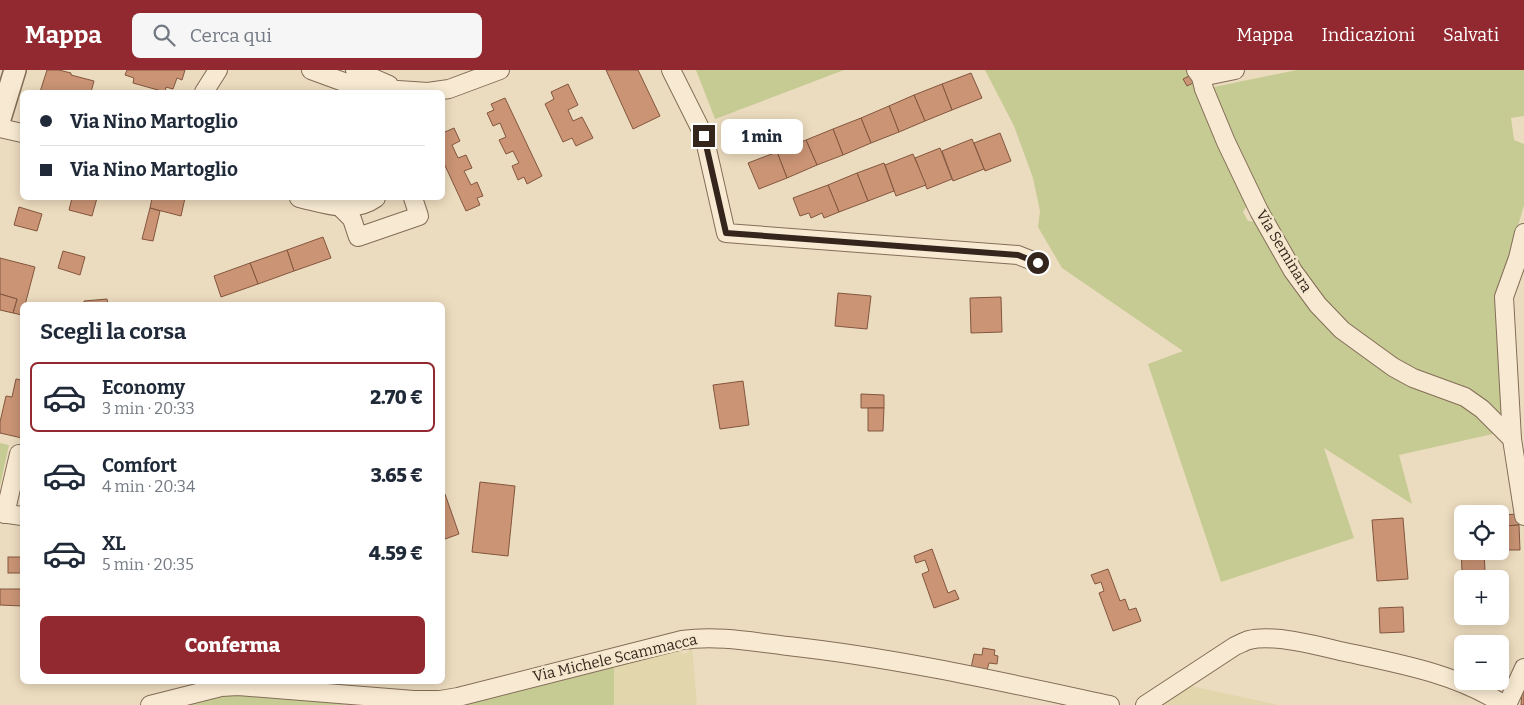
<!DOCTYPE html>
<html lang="it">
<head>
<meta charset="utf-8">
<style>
	:root { --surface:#fff; --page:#f6f6f7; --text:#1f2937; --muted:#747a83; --line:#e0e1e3; --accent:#922930 }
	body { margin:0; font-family:Bitter,serif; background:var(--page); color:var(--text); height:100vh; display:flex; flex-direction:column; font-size:19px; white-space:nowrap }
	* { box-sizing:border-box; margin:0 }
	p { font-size:16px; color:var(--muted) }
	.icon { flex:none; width:28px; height:28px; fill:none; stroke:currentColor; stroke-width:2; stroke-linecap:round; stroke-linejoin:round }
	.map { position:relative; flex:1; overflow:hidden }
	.drawer { position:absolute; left:20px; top:232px; width:425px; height:382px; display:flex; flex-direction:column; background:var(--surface); border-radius:8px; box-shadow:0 2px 12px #0003 }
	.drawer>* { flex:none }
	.banner { position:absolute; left:20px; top:20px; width:425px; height:110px; border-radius:8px; box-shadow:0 2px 12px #0003; display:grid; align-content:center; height:110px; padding:0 20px; background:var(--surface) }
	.tools { position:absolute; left:1454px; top:435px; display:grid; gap:10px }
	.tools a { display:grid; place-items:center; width:55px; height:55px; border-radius:8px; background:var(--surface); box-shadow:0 2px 12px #0003; font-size:25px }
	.end { position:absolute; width:22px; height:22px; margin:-11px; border:6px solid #34261c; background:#fff; box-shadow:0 0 0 2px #fff }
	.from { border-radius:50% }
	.bubble { position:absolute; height:35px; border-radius:8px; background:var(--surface); box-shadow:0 2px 12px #0003; font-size:16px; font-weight:800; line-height:35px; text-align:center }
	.banner b { display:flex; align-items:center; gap:18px; height:48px; font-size:19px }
	.banner b+b { border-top:1px solid var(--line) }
	.banner i { width:12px; height:12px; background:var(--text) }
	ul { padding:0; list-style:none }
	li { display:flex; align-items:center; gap:15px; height:70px; margin:0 10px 8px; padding:0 10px; border:2px solid transparent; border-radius:8px }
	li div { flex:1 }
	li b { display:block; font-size:19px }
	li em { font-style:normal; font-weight:800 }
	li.active { border-color:var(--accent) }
	li>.icon { width:45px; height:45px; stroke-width:1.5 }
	h2 { padding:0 20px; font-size:22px; line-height:60px }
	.action { display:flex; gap:10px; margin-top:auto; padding:10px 20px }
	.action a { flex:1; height:58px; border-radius:8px; background:var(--accent); color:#fff; font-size:20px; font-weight:800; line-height:58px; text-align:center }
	header { display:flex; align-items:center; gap:30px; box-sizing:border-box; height:70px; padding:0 25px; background:var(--accent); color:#fff }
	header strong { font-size:24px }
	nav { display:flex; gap:28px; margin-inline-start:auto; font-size:18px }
	.search { width:350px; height:45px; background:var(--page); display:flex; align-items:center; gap:12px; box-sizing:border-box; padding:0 18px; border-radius:8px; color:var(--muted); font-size:19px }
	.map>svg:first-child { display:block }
	.farmland { fill:#e2d6ad }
	.green { fill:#c6ca93 }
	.building { fill:#ca9475; stroke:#83563e }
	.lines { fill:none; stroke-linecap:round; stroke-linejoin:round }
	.minor-casing { stroke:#846d58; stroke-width:20 }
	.tertiary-casing { stroke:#846d58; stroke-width:24 }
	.minor { stroke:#f8ead2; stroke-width:18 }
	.tertiary { stroke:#f8ead2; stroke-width:21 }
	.route { stroke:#34261c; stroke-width:6 }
	.labels { text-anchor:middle; stroke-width:5; stroke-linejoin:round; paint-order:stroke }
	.street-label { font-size:15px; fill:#34261c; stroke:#f4e7ce }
</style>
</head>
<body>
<header>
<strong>Mappa</strong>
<div class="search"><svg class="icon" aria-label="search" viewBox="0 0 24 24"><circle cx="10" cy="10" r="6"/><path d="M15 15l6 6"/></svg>Cerca qui</div>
<nav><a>Mappa</a><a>Indicazioni</a><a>Salvati</a></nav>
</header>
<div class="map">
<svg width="1524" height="635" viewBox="0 0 1524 635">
	<rect width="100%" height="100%" fill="#ecdcbf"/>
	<g class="farmland">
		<path d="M 692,576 L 697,635 L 614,635 L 614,594 L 677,578 L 683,584 L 687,583 Z"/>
		<path d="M 1186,615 L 1279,635 L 1159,635 Z"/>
	</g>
	<g class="green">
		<path d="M 696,0 L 844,0 L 715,49 Z"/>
		<path d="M 985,0 L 1188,0 L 1191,5 L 1183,10 L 1187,16 L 1195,12 L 1249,132 L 1243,142 L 1248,151 L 1259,152 L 1317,242 L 1462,332 L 1497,363 L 1399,385 L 1412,434 L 1324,378 L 1354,468 L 1221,512 L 1148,294 L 1183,281 L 1062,198 L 1038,157 L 1040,141 L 1033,108 L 1014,56 Z"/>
		<path d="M 1297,0 L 1524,0 L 1524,46 L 1511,48 L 1514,70 L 1524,74 L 1524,135 L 1500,219 L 1504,353 L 1470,318 L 1412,302 L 1388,287 L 1341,248 L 1305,205 L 1243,96 L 1209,18 Z"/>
		<path d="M 0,373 L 9,375 L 0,416 Z"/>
		<path d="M 614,594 L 614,635 L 456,635 Z"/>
		<path d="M 222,624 L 415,635 L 174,635 Z"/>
	</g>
	<g class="building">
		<path d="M 47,0 L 59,0 L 71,3 L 71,5 L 94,11 L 91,22 L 40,22 Z"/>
		<path d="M 127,0 L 185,0 L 182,10 L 177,8 L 173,19 L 166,17 L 165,22 L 133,13 L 134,8 L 125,5 Z"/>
		<path d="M 606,0 L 638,0 L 660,46 L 633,59 Z"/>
		<path d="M 971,3 L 982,28 L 952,40 L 942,14 Z"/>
		<path d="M 1191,5 L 1195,12 L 1187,16 L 1183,9 Z"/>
		<path d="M 568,14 L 578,35 L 568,40 L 573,51 L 582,47 L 593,68 L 576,76 L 572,68 L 563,72 L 545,34 L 554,29 L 551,22 Z"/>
		<path d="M 942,14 L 952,40 L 925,51 L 914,25 Z"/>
		<path d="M 914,25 L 925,51 L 899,62 L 889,36 Z"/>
		<path d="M 505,28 L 542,106 L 527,114 L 524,107 L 518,110 L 512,96 L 519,93 L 513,81 L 506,84 L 499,70 L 506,67 L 500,53 L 493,56 L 487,43 L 494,40 L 491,34 Z"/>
		<path d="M 889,36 L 899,62 L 871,73 L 861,48 Z"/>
		<path d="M 861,48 L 871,73 L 843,85 L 833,59 Z"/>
		<path d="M 442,57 L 445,62 L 454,58 L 460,71 L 452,75 L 458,88 L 466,85 L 472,98 L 464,101 L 471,115 L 477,112 L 483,126 L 477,128 L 480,135 L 466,141 L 442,89 Z"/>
		<path d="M 833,59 L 843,85 L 817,95 L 806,70 Z"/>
		<path d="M 1000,63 L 1011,91 L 985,101 L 974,73 Z"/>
		<path d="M 972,69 L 984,99 L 953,111 L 942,81 Z"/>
		<path d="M 806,70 L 817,95 L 787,108 L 777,82 Z"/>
		<path d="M 940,78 L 952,109 L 927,119 L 915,88 Z"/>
		<path d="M 777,82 L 787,108 L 759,119 L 748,93 Z"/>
		<path d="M 913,84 L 926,115 L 896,126 L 885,95 Z"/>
		<path d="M 884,93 L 894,121 L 868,131 L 857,103 Z"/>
		<path d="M 857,103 L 868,131 L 839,142 L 828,115 Z"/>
		<path d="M 828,115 L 839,142 L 824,148 L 822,143 L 811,148 L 809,143 L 800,146 L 793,128 Z"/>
		<path d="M 72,128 L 97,128 L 92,146 L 69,140 Z"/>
		<path d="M 152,128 L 185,128 L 181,146 L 150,138 Z"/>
		<path d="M 19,137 L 42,144 L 37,161 L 14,155 Z"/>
		<path d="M 150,138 L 160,141 L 153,171 L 142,169 Z"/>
		<path d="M 323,167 L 331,188 L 294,201 L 287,180 Z"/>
		<path d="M 287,180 L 294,201 L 258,214 L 250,193 Z"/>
		<path d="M 63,181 L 85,187 L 80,205 L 58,198 Z"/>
		<path d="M 0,188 L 35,197 L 25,235 L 22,235 L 22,245 L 13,243 L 17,229 L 0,224 Z"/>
		<path d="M 250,193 L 258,214 L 221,227 L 214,206 Z"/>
		<path d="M 838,223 L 871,226 L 867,259 L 835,256 Z"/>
		<path d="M 0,224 L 17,229 L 13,243 L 0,240 Z"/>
		<path d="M 1001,227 L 1002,262 L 971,263 L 970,228 Z"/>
		<path d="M 107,229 L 108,235 L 84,235 L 84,231 Z"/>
		<path d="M 16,309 L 22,310 L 22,368 L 0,363 L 0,352 L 6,326 L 12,327 Z"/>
		<path d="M 743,311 L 749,355 L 720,359 L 713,315 Z"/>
		<path d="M 861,324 L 884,325 L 884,338 L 861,338 Z"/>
		<path d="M 868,338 L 884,338 L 883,361 L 868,361 Z"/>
		<path d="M 480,412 L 515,416 L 508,486 L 472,482 Z"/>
		<path d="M 445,424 L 459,464 L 445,469 L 442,463 L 442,425 Z"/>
		<path d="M 1519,444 L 1519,455 L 1501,456 L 1501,445 Z"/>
		<path d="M 1403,448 L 1408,509 L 1377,511 L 1372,450 Z"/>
		<path d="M 1519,455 L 1520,480 L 1506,480 L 1505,456 Z"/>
		<rect x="1500" y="456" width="5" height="15"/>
		<path d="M 1461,475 L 1462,475 L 1462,481 L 1484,481 L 1485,501 L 1462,502 Z"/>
		<path d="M 932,479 L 948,523 L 955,520 L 959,529 L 934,538 L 922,504 L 929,501 L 925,490 L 916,493 L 914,486 Z"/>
		<rect x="8" y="487" width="14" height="16"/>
		<path d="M 1108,499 L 1120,531 L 1125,529 L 1129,540 L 1136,538 L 1141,551 L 1113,561 L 1099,523 L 1104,521 L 1101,512 L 1095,514 L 1091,505 Z"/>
		<path d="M 0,519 L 22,519 L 22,536 L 0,535 Z"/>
		<path d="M 1403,537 L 1404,562 L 1380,563 L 1379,538 Z"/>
		<path d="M 983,578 L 995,580 L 994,585 L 998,586 L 997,594 L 989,593 L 987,600 L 971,598 L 974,584 L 982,585 Z"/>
		<path d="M 1524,615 L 1524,635 L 1521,635 L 1522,620 Z"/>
	</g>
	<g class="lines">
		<defs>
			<g id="minor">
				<path d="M 311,0 L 352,15 L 368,18 L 428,22 L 449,19 L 500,0"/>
				<path d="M 355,0 L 389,15"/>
				<path d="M 671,0 L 704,66 L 726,163 L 1018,185 L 1038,193"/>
				<path d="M 1196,0 L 1201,7 L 1204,19 L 1226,72 L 1259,141 L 1293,201 L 1318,235 L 1342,260 L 1393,297 L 1413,308 L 1465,327 L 1482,339 L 1512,369 L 1524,446"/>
				<path d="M 1201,7 L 1235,0"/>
				<path d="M 204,22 L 218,0"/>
				<path d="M 0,58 L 22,63"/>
				<path d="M 299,128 C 325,134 352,145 376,128"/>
				<path d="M 340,137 L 352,149 L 358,167 L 419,146 L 413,128"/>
				<path d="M 1512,369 L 1504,227 L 1518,188 L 1524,163"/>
				<path d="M 0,443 L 22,446"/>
				<path d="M 5,444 L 19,384"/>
				<path d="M 150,635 L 221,617 L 238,616 L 414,630 L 440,630 L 458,627 L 682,570 C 718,565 753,572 788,576 C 897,588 1003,612 1110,635"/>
				<path d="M 1145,635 L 1235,576 C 1240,574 1245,571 1249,570 C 1273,564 1316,575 1340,581 C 1395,593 1456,603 1504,635"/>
				<path d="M 1507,635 L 1524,598"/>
			</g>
			<path id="tertiary" d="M 0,49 L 15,0"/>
		</defs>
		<use href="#minor" class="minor-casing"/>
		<use href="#tertiary" class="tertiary-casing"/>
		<use href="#minor" class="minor"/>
		<use href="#tertiary" class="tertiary"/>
	</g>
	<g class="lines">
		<path class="route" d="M 704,66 L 726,163 L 1018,185 L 1038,193"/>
	</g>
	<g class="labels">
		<g class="street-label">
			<text transform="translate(1284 181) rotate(59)" y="5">Via Seminara</text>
			<text transform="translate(615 588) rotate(-13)" y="5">Via Michele Scammacca</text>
		</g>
	</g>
</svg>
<div class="tools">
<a><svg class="icon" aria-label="locate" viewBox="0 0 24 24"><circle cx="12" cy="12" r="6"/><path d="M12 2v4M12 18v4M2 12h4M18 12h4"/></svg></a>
<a>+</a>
<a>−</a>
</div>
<i class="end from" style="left:1038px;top:193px"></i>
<i class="end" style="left:704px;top:66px"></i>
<div class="bubble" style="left:721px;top:49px;width:82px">1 min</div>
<div class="banner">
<b><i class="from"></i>Via Nino Martoglio</b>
<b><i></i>Via Nino Martoglio</b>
</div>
<section class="drawer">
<h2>Scegli la corsa</h2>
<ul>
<li class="active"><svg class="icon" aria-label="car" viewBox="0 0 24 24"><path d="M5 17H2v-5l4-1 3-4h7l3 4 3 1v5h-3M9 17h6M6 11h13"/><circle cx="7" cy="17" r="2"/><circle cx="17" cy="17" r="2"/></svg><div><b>Economy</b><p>3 min · 20:33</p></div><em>2.70 €</em></li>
<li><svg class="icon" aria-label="car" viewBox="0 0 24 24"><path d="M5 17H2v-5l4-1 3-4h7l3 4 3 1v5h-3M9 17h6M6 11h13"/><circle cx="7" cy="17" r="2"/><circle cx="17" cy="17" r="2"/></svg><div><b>Comfort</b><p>4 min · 20:34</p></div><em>3.65 €</em></li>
<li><svg class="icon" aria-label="car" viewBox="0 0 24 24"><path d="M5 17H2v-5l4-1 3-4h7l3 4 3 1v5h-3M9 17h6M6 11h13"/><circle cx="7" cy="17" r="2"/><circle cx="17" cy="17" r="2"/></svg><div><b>XL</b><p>5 min · 20:35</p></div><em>4.59 €</em></li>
</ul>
<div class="action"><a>Conferma</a></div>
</section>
</div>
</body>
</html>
